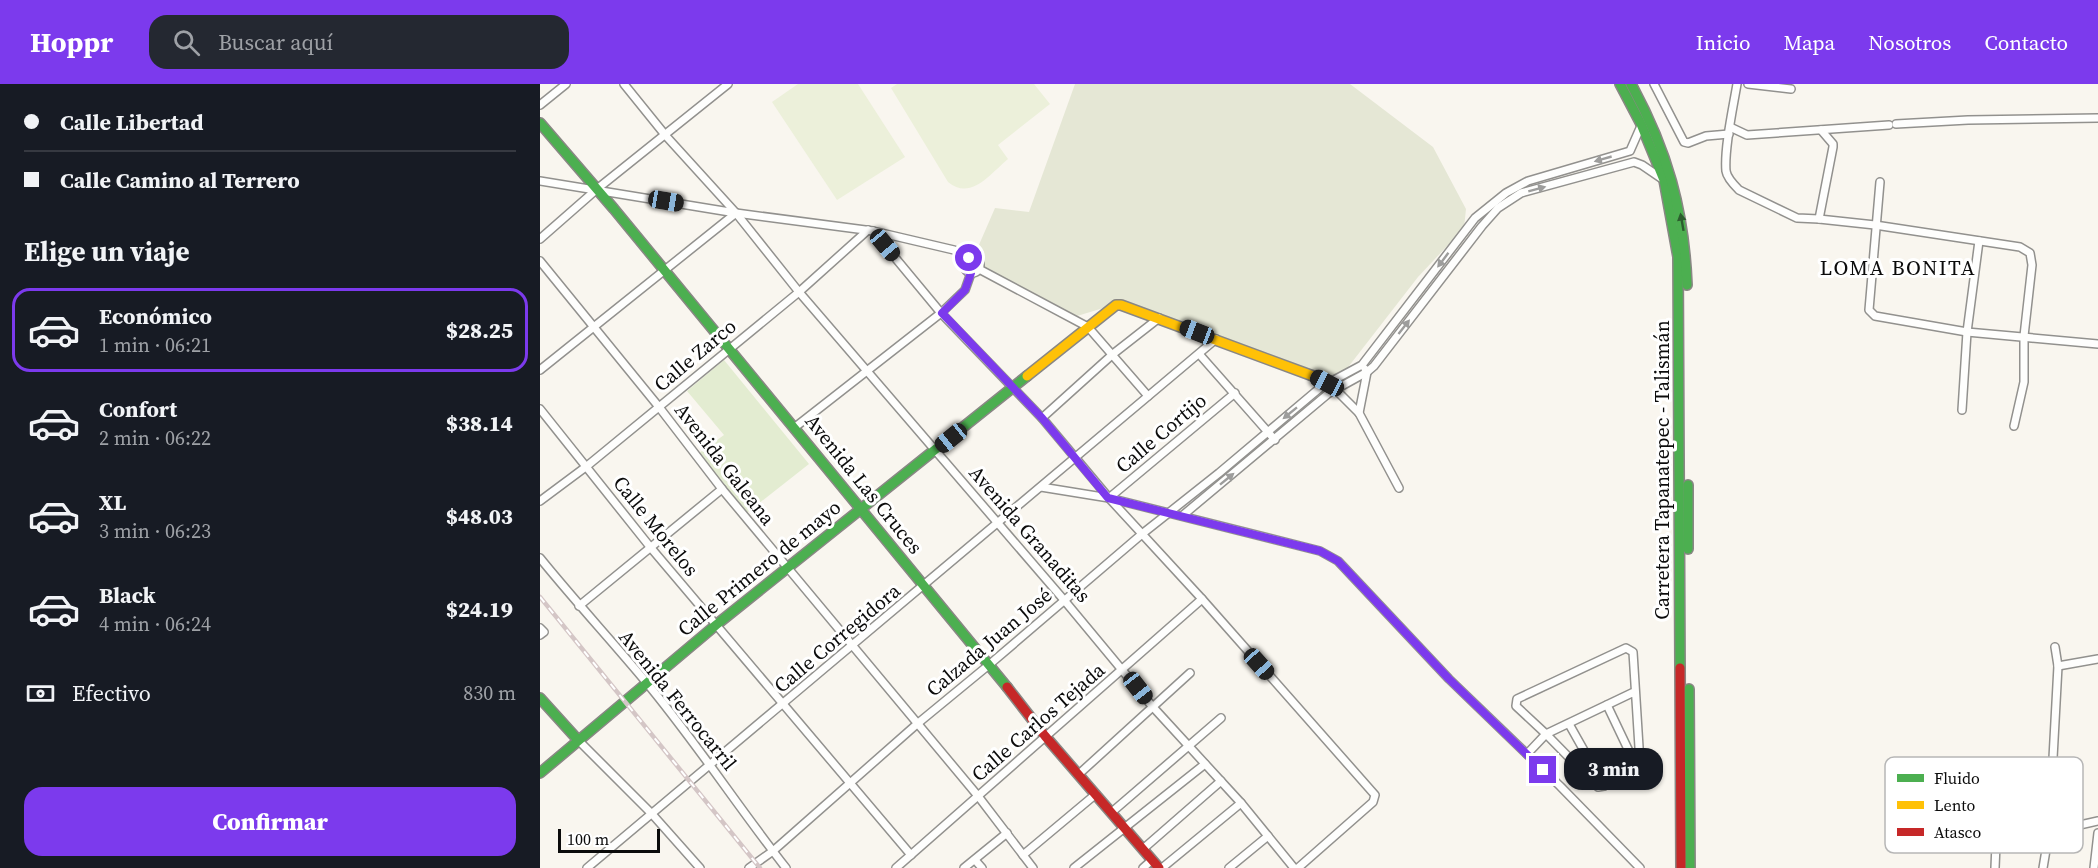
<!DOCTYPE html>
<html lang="es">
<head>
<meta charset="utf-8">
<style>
	:root { --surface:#171b24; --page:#242831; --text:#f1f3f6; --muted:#9ea1a6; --line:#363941; --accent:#7c3aed }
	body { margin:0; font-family:"Source Serif 4",serif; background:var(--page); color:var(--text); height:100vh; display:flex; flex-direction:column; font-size:22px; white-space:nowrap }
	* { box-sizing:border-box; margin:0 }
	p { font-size:20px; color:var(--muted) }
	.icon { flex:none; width:33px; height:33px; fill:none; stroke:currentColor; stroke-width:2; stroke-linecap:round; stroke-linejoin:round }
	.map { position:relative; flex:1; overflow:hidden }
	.side { display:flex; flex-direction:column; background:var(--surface); width:540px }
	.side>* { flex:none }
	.banner { display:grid; align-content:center; height:132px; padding:0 24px; background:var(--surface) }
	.scale { position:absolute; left:18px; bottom:15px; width:102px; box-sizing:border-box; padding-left:6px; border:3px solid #0b0b0b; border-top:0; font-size:16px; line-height:21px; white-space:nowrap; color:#0b0b0b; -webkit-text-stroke:4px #fff; paint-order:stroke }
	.end { position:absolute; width:27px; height:27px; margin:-14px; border:8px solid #7c3aed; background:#fff; box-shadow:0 0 0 3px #fff }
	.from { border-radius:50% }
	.bubble { position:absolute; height:42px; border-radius:18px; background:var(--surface); box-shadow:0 2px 4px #0004; font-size:20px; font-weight:800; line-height:42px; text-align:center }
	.car { position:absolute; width:18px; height:36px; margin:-18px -9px; border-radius:8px; box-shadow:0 0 4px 2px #0007; background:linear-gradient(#222 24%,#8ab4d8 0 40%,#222 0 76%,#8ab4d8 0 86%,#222 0) }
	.banner b { display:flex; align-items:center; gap:21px; height:57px; font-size:22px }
	.banner b+b { border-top:2px solid var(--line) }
	.banner i { width:15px; height:15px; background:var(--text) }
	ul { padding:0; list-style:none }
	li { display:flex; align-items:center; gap:18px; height:84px; margin:0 12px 9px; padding:0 12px; border:3px solid transparent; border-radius:18px }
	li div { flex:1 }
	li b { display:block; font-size:22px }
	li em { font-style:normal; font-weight:800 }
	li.selected { border-color:var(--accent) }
	li>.icon { width:54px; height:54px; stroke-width:1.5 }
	h2 { padding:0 24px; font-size:27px; line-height:72px }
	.pay { display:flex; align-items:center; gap:15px; height:66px; padding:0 24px; font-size:22px }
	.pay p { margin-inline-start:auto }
	.button { display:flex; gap:12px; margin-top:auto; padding:12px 24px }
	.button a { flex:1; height:69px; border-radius:18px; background:var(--accent); color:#fff; font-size:24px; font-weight:800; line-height:69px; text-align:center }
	header { display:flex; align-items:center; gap:36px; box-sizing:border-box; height:84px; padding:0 30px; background:var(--accent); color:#fff }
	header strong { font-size:28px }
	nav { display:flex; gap:33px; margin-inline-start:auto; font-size:21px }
	.search { width:420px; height:54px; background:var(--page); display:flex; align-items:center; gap:15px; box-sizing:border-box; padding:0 21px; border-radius:18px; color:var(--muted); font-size:22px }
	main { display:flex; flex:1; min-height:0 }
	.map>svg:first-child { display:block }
	.green { fill:#e3ecd1 }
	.cemetery { fill:#e5e7d5 }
	.pitch { fill:#ecf0da }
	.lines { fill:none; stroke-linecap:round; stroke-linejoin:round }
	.street-casing { stroke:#92918e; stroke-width:10 }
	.fast-casing { stroke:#898784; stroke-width:12 }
	.slow-casing { stroke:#898784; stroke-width:12 }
	.jam-casing { stroke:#898784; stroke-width:12 }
	.street { stroke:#fefefd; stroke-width:7 }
	.fast { stroke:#4caf50; stroke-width:9 }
	.slow { stroke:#ffc107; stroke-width:9 }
	.jam { stroke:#c62828; stroke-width:9 }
	.rail-casing { stroke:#d4c6c6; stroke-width:4.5 }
	.rail { stroke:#fff; stroke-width:2; stroke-dasharray:7; stroke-linecap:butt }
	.oneway { fill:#9d9d9c }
	.oneway2 { fill:#2c5d2e }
	.route { stroke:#7c3aed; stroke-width:8 }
	.labels { text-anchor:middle; stroke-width:6; stroke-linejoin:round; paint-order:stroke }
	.street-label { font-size:20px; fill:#0b0b0b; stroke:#fff }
	.neighbourhood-label { font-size:21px; letter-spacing:1.5px; fill:#0b0b0b; stroke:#fff }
	.key { fill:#fff; stroke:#b6b6b6; stroke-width:1.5 }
	.key-label { font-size:16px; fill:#0b0b0b }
</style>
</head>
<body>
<header>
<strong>Hoppr</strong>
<div class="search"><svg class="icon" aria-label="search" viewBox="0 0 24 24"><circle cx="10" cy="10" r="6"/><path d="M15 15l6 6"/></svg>Buscar aquí</div>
<nav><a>Inicio</a><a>Mapa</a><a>Nosotros</a><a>Contacto</a></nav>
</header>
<main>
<section class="side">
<div class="banner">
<b><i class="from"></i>Calle Libertad</b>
<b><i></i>Calle Camino al Terrero</b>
</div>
<h2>Elige un viaje</h2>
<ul>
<li class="selected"><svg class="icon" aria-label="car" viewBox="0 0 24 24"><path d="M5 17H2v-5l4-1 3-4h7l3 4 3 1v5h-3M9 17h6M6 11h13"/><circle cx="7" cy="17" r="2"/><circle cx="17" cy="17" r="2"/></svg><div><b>Económico</b><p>1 min · 06:21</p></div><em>$28.25</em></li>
<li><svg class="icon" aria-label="car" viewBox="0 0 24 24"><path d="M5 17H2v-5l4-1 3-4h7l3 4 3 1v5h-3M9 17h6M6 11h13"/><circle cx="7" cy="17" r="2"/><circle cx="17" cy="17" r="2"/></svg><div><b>Confort</b><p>2 min · 06:22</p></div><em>$38.14</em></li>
<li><svg class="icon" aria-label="car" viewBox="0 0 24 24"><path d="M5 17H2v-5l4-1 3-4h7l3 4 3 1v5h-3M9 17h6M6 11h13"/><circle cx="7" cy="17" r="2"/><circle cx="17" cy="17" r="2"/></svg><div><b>XL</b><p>3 min · 06:23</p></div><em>$48.03</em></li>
<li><svg class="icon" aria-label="car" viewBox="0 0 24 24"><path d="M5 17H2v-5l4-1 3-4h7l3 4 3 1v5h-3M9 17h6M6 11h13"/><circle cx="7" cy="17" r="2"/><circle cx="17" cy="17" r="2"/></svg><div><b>Black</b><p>4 min · 06:24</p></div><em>$24.19</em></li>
</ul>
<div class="pay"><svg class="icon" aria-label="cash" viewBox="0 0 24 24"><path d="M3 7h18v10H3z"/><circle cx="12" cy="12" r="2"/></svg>Efectivo<p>830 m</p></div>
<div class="button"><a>Confirmar</a></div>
</section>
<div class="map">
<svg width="1558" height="784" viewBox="0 0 1558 784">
	<rect width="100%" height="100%" fill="#f9f6ef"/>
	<path class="green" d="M 184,276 L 269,380 L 204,431 L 155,372 L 184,351 L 147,307 Z"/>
	<path class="cemetery" d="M 535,0 L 810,0 L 893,63 L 926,125 L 924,144 L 878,193 L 802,291 L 777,299 L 730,278 L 570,222 L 537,232 L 488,206 L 444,186 L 435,170 L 455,124 L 489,128 Z"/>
	<g class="pitch">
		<path d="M 258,0 L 318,0 L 365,73 L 297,116 L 232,18 Z"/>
		<path d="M 357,0 L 494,0 L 510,20 L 458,61 L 468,75 C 450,90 431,117 408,98 L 351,4 Z"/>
	</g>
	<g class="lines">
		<defs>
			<g id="street">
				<path d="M 84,0 L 126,52 L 196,129 L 259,208 L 524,516 L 612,622 L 701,719 L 754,784"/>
				<path d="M 1114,0 L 1144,58 L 1148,59 L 1166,52 L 1189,50"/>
				<path d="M 1197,0 C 1193,24 1184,64 1186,87 C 1187,94 1194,101 1199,106 L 1257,134 L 1279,135 L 1335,141 L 1480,163 L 1490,169 L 1492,181 L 1484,252 L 1484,298 L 1474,342"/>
				<path d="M 1208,0 L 1251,5"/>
				<path d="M 0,21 L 26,0"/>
				<path d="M 1356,40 L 1428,36 L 1558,34"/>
				<path d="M 1190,43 L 1207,51 L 1349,41"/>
				<path d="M 0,97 L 196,129 L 333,147 L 414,166 L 427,175"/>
				<path d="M 1340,98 L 1329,226 L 1335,232 L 1427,248 L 1558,260"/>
				<path d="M 1279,135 L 1293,63 L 1293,60 L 1281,46"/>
				<path d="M 333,147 L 401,229 L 502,334 L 569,414 L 662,515 L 835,711 L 833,718 L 758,784"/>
				<path d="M 0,155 L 57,105 L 188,0"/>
				<circle cx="432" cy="181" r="8"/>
				<path d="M 0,177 L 119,323 L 182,405 L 438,712 L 493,784"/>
				<path d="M 439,185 L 548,243 L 608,312"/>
				<path d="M 660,271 L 735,356"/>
				<path d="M 825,285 L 827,288 L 819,329 L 859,404"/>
				<path d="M 0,286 L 196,129"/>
				<path d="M 795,305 L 819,329"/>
				<path d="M 0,325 L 111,464 L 371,771"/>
				<path d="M 1422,326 L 1427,248 L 1439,157"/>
				<path d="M 502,334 L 573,270 L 619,234"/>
				<path d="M 254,344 L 401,229 L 425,206 L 431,189"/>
				<path d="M 501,403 L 569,414 L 780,467 L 798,477 L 909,595 L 1020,702 L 1100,784"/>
				<path d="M 569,414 L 695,309"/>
				<path d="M 0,417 L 47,382 L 259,208 L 328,146"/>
				<path d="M 642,432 L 789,309 L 827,288 L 834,282 L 942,142 L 958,124 L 981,109 L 1094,78 L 1102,81 L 1121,94"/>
				<path d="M 0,474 C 34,516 71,556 106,598 C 156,658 198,723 246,784"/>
				<path d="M 39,522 L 182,405"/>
				<path d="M 0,544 L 4,548 L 0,551"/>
				<path d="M 1518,582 L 1558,575"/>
				<path d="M 1067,621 L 1097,684"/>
				<path d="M 1029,640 L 1064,702"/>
				<path d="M 38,656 L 112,730 L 160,784"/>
				<path d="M 987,670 L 1006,650 L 1058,703 L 1064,702 L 1097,684 L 1100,679 L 1093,568 L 1086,564 L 977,615 L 976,622 L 1006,650 L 1094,608"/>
				<path d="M 539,690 L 650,589"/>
				<path d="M 572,728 L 681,634"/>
				<path d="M 603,765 L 681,697"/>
				<path d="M 483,771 L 556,710"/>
				<path d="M 435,776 L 442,784"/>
				<path d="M 47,784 L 676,255"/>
				<path d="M 209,784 L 233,767 L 377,640 L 450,580 L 602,450 L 679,389 L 781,303 L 822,281 L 935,134 L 966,109 L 988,97 L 1090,67 L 1101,42"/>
				<path d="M 356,784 L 662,515"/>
				<path d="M 424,784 L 467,749"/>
				<path d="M 534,784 L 665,680"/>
				<path d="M 603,784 L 612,776"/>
				<path d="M 622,784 L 701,719"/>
				<path d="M 689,784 L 728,752"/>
				<path d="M 1455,784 L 1456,760 L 1460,755 L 1509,748 L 1558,737"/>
				<path d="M 1503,784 L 1509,748 L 1518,582 L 1515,563"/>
				<path d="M 1554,784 L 1558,749"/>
			</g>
			<g id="fast">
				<path d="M 1080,0 L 1101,40 L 1124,96 L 1138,173 L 1140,584"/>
				<path d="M 1091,0 C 1127,66 1144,126 1147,201"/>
				<path d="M 0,39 L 74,125 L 467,603"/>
				<path d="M 1148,401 L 1148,465"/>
				<path d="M 1149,605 L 1150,784"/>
				<path d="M 0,614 L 38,656"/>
				<path d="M 0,689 L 176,541 L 487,292"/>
			</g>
			<path id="slow" d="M 487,292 L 576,221 L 581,221 L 773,292 L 795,305"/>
			<g id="jam">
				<path d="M 1140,584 L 1141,784"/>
				<path d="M 467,603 L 505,652 L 619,784"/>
			</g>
		</defs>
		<use href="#street" class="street-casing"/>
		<use href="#fast" class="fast-casing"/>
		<use href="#slow" class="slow-casing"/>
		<use href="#jam" class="jam-casing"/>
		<use href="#street" class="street"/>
		<use href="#fast" class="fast"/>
		<use href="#slow" class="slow"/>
		<use href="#jam" class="jam"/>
		<defs>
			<path id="rail" d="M 0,513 L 220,784"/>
		</defs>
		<use href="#rail" class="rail-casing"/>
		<use href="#rail" class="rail"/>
	</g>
	<defs><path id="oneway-solid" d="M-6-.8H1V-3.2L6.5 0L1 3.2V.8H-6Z" transform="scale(1.5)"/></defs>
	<g class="oneway">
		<use href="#oneway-solid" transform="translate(1063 75) rotate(164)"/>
		<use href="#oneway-solid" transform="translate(997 105) rotate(-15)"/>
		<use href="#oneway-solid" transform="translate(903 176) rotate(127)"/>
		<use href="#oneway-solid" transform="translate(864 243) rotate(-52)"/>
		<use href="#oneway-solid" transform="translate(750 329) rotate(141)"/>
		<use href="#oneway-solid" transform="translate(687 395) rotate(-39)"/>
	</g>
	<use class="oneway2" href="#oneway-solid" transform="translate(1142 138) rotate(-100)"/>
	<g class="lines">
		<path class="route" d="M 429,174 L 424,179 L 426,186 L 431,189 L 425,206 L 402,229 L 502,334 L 568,414 L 780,467 L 798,477 L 909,595 L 1003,686"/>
	</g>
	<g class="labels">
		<g class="street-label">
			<text transform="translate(155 271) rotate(-40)" y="7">Calle Zarco</text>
			<text transform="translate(621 349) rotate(-40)" y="7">Calle Cortijo</text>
			<text transform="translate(185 380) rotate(52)" y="7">Avenida Galeana</text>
			<text transform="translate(1122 386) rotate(-90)" y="7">Carretera Tapanatepec - Talismán</text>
			<text transform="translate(324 400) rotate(51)" y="7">Avenida Las Cruces</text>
			<text transform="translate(116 442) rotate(51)" y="7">Calle Morelos</text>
			<text transform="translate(490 450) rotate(49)" y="7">Avenida Granaditas</text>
			<text transform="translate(219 484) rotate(-39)" y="7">Calle Primero de mayo</text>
			<text transform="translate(297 554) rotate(-40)" y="7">Calle Corregidora</text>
			<text transform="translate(449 558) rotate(-40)" y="7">Calzada Juan José</text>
			<text transform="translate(138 616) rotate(51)" y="7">Avenida Ferrocarril</text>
			<text transform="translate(498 638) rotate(-41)" y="7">Calle Carlos Tejada</text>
		</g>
		<g class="neighbourhood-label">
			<text x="1358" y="191">LOMA BONITA</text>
		</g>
	</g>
	<rect x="1345" y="673" width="198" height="96" rx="9" class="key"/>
	<rect x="1357" y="690" width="27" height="8" fill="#4caf50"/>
	<rect x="1357" y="717" width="27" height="8" fill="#ffc107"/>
	<rect x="1357" y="744" width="27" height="8" fill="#c62828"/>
	<g class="key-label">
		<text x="1394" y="700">Fluido</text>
		<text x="1394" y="727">Lento</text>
		<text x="1394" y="754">Atasco</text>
	</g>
</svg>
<div class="scale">100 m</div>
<i class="end from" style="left:429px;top:174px"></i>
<i class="end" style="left:1003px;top:686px"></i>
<div class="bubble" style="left:1024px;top:664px;width:99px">3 min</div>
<i class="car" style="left:126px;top:117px;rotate:100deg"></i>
<i class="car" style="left:345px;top:161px;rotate:140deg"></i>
<i class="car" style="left:657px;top:248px;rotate:291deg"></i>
<i class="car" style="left:787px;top:299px;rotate:298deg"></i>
<i class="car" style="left:411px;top:354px;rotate:231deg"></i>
<i class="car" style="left:719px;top:580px;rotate:138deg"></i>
<i class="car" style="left:598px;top:604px;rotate:142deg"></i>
</div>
</main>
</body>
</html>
